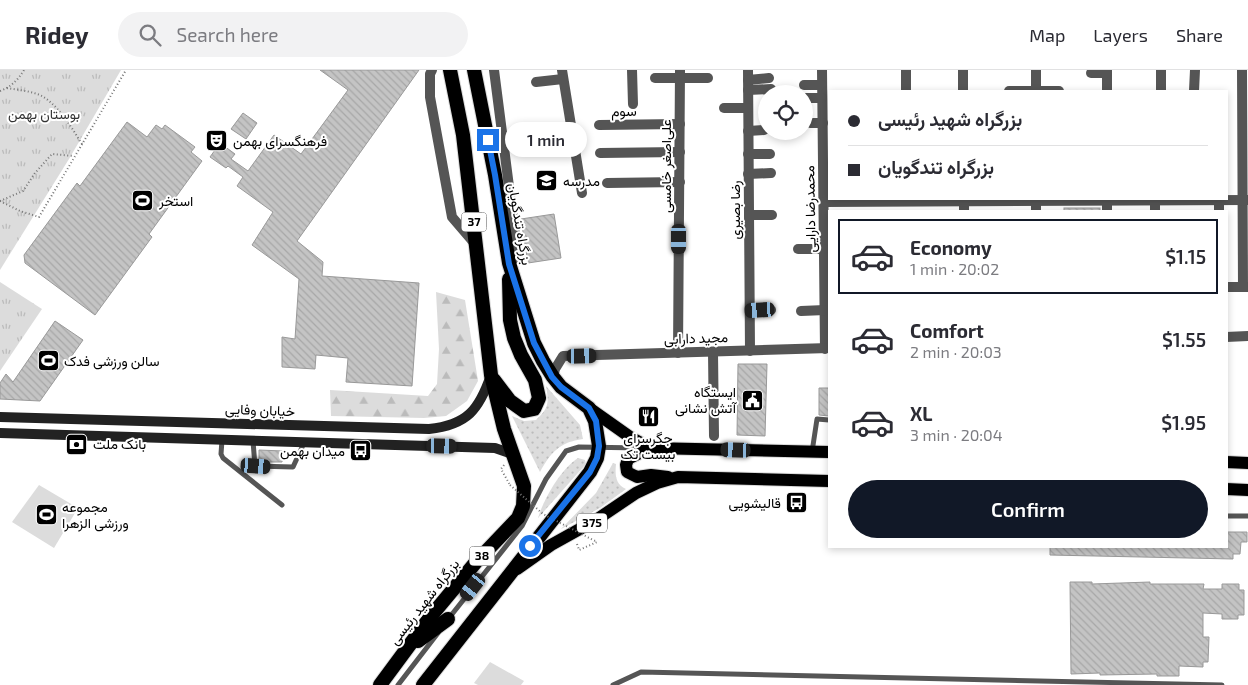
<!DOCTYPE html>
<html lang="en">
<head>
<meta charset="utf-8">
<style>
	:root { --surface:#fff; --page:#f2f2f3; --text:#2b2b33; --muted:#7c7c81; --line:#e1e1e2; --accent:#111827 }
	body { margin:0; font-family:"Exo 2",Vazirmatn,sans-serif; background:var(--page); color:var(--text); height:100vh; display:flex; flex-direction:column; font-size:19px; white-space:nowrap }
	* { box-sizing:border-box; margin:0 }
	p { font-size:16px; color:var(--muted) }
	.icon { flex:none; width:28px; height:28px; fill:none; stroke:currentColor; stroke-width:2; stroke-linecap:round; stroke-linejoin:round }
	.map { position:relative; flex:1; overflow:hidden }
	.details { position:absolute; left:828px; top:140px; width:400px; height:338px; display:flex; flex-direction:column; background:var(--surface); border-radius:0px; box-shadow:0 2px 8px #0003 }
	.details>* { flex:none }
	.guide { position:absolute; left:828px; top:20px; width:400px; height:110px; border-radius:0px; box-shadow:0 2px 8px #0003; display:grid; align-content:center; height:110px; padding:0 20px; background:var(--surface) }
	.controls { position:absolute; left:758px; top:15px; display:grid; gap:10px }
	.controls a { display:grid; place-items:center; width:55px; height:55px; border-radius:50%; background:var(--surface); box-shadow:0 2px 8px #0003; font-size:25px }
	.end { position:absolute; width:22px; height:22px; margin:-11px; border:6px solid #1a73e8; background:#fff; box-shadow:0 0 0 2px #fff }
	.from { border-radius:50% }
	.bubble { position:absolute; height:35px; border-radius:18px; background:var(--surface); box-shadow:0 2px 8px #0003; font-size:16px; font-weight:600; line-height:35px; text-align:center }
	.car { position:absolute; width:15px; height:30px; margin:-15px -8px; border-radius:6px; box-shadow:0 0 4px 1px #0007; background:linear-gradient(#222 24%,#8ab4d8 0 40%,#222 0 76%,#8ab4d8 0 86%,#222 0) }
	.guide b { display:flex; align-items:center; gap:18px; height:48px; font-size:19px }
	.guide b+b { border-top:1px solid var(--line) }
	.guide i { width:12px; height:12px; background:var(--text) }
	ul { padding:9px 0 0; list-style:none }
	li { display:flex; align-items:center; gap:15px; height:75px; margin:0 10px 8px; padding:0 10px; border:2px solid transparent; border-radius:0px }
	li div { flex:1 }
	li b { display:block; font-size:19px }
	li em { font-style:normal; font-weight:600 }
	li.selected { border-color:var(--accent) }
	li>.icon { width:45px; height:45px; stroke-width:1.5 }
	.primary-button { display:flex; gap:10px; margin-top:auto; padding:10px 20px }
	.primary-button a { flex:1; height:58px; border-radius:30px; background:var(--accent); color:#fff; font-size:20px; font-weight:600; line-height:58px; text-align:center }
	header { display:flex; align-items:center; gap:30px; box-sizing:border-box; height:70px; padding:0 25px; background:var(--surface); border-bottom:1px solid var(--line) }
	header strong { font-size:24px }
	nav { display:flex; gap:28px; margin-inline-start:auto; font-size:18px }
	.search { width:350px; height:45px; background:var(--page); display:flex; align-items:center; gap:12px; box-sizing:border-box; padding:0 18px; border-radius:28px; color:var(--muted); font-size:19px }
	.map>svg:first-child { display:block }
	.grass { fill:url(#grass-dots) }
	.forest { fill:url(#forest-firs) }
	.park { fill:url(#park-tufts) }
	.pitch { fill:#dcdcdc }
	.building { fill:url(#building-back-hatch); stroke:#999 }
	.lines { fill:none; stroke-linecap:round; stroke-linejoin:round }
	.primary-casing { stroke:#dbdbdb; stroke-width:14 }
	.trunk-casing { stroke:#dbdbdb; stroke-width:16 }
	.path { stroke:#777; stroke-width:2; stroke-dasharray:1 2.5; stroke-linecap:butt }
	.service { stroke:#555; stroke-width:5 }
	.minor { stroke:#555; stroke-width:10 }
	.tertiary { stroke:#555; stroke-width:10 }
	.secondary { stroke:#222; stroke-width:10 }
	.primary { stroke:#000; stroke-width:12 }
	.trunk { stroke:#000; stroke-width:14 }
	.path-bridge { stroke:#777; stroke-width:2; stroke-dasharray:1 2.5; stroke-linecap:butt }
	.route { stroke:#1a73e8; stroke-width:6 }
	.labels { text-anchor:middle; stroke-width:4; stroke-linejoin:round; paint-order:stroke }
	.shield { fill:#fff; stroke:#4c4c4c; stroke-width:1 }
	.shield-label { font-size:12px; font-weight:bold; fill:#000 }
	.street-label { font-size:14px; fill:#000; stroke:#fff }
	.park-label { font-size:14px; fill:#333; stroke:#fff }
	.poi-label { font-size:14px; fill:#000; stroke:#fff; text-anchor:start }
</style>
</head>
<body>
<header>
<strong>Ridey</strong>
<div class="search"><svg class="icon" aria-label="search" viewBox="0 0 24 24"><circle cx="10" cy="10" r="6"/><path d="M15 15l6 6"/></svg>Search here</div>
<nav><a>Map</a><a>Layers</a><a>Share</a></nav>
</header>
<div class="map">
<svg width="1248" height="615" viewBox="0 0 1248 615">
	<defs>
		<pattern id="grass-dots" width="8" height="8" patternUnits="userSpaceOnUse" patternTransform="scale(1.25)"><rect width="8" height="8" fill="#dcdcdc"/><path d="M2 2h.1M6 6h.1" fill="none" stroke="#bbb" stroke-width="1.8" stroke-linecap="round"/></pattern>
		<pattern id="forest-firs" width="22" height="20" patternUnits="userSpaceOnUse" patternTransform="scale(1.25)"><rect width="22" height="20" fill="#dcdcdc"/><path d="M5 1l3.5 6h-7zM16 11l3.5 6h-7z" fill="#bbb"/></pattern>
		<pattern id="park-tufts" width="24" height="20" patternUnits="userSpaceOnUse" patternTransform="scale(1.25)"><rect width="24" height="20" fill="#dcdcdc"/><path d="M3 7l-1-3M5 7V3M7 7l1-3M15 17l-1-3M17 17v-4M19 17l1-3" fill="none" stroke="#bbb"/></pattern>
		<pattern id="building-back-hatch" width="6" height="6" patternUnits="userSpaceOnUse" patternTransform="scale(1.25)"><rect width="6" height="6" fill="#c4c4c4"/><path d="M-1 5l2 2M0 0l6 6M5-1l2 2" fill="none" stroke="#a7a7a7"/></pattern>
	</defs>
	<rect width="100%" height="100%" fill="#fff"/>
	<g class="grass">
		<path d="M 546,316 L 580,355 L 583,369 C 560,372 551,382 540,402 L 512,346 L 524,351 L 536,350 C 549,338 549,333 546,316 Z"/>
		<path d="M 578,388 L 585,390 L 586,394 L 538,448 C 544,428 561,399 578,388 Z"/>
		<path d="M 613,393 L 616,394 C 615,404 615,414 626,419 L 600,438 L 561,459 L 596,423 Z"/>
	</g>
	<path class="forest" d="M 436,222 L 465,230 L 478,311 L 467,331 L 446,346 L 424,348 L 331,346 L 330,320 L 428,326 L 437,314 L 439,279 Z"/>
	<g class="park">
		<path d="M 0,0 L 121,0 L 69,89 L 0,200 Z"/>
		<path d="M 0,212 L 42,239 L 0,301 Z"/>
	</g>
	<g class="pitch">
		<path d="M 39,415 L 78,438 L 54,478 L 12,452 Z"/>
		<path d="M 490,592 L 524,611 L 521,615 L 478,615 L 474,613 Z"/>
	</g>
	<g class="building">
		<path d="M 320,0 L 419,0 L 297,171 L 323,192 L 322,206 L 419,213 L 412,316 L 346,312 L 348,288 L 316,285 L 315,299 L 282,297 L 282,267 L 295,269 L 299,209 L 252,175 L 273,142 L 237,116 L 243,107 L 228,96 L 226,98 L 210,87 L 220,73 L 235,84 L 231,89 L 248,101 L 274,65 L 301,84 L 348,20 Z"/>
		<path d="M 243,43 L 257,53 L 246,69 L 231,59 Z"/>
		<path d="M 127,52 L 147,67 L 156,55 L 162,59 L 165,55 L 195,77 L 191,82 L 202,91 L 149,164 L 152,167 L 95,245 L 25,193 L 24,185 L 77,113 L 80,116 Z"/>
		<rect x="1064" y="138" width="36" height="3"/>
		<path d="M 554,144 L 561,188 L 528,193 L 521,149 Z"/>
		<path d="M 55,251 L 83,270 L 40,331 L 0,329 L 0,313 L 6,304 L 13,312 Z"/>
		<path d="M 738,294 L 767,294 L 765,366 L 737,365 Z"/>
		<path d="M 819,318 L 829,318 L 829,346 L 819,345 Z"/>
		<path d="M 259,380 L 283,381 L 282,392 L 259,392 Z"/>
		<path d="M 1226,462 L 1247,462 L 1247,472 L 1241,472 L 1240,484 L 1233,484 L 1233,489 L 1050,485 L 1050,476 L 1226,476 Z"/>
		<path d="M 1070,512 L 1092,512 L 1092,514 L 1150,512 L 1150,514 L 1204,514 L 1203,519 L 1222,519 L 1222,514 L 1239,514 L 1239,520 L 1244,520 L 1244,545 L 1238,545 L 1238,549 L 1222,549 L 1222,544 L 1203,543 L 1203,567 L 1209,567 L 1208,592 L 1203,592 L 1203,597 L 1179,596 L 1179,606 L 1157,606 L 1157,604 L 1100,605 L 1100,603 L 1071,604 Z"/>
	</g>
	<g class="lines">
		<defs>
			<g id="primary">
				<path d="M 589,338 L 630,367 L 650,378 L 829,382"/>
				<path d="M 650,378 L 628,389 L 626,395 L 627,402 L 637,407 L 651,405 L 668,407"/>
				<path d="M 1226,392 L 1248,393"/>
				<path d="M 1226,419 L 1248,420"/>
				<path d="M 517,499 L 551,475 L 596,450 L 636,423 L 657,413 L 678,407 L 829,411"/>
			</g>
			<g id="trunk">
				<path d="M 494,310 L 510,331 L 524,341 L 534,339 L 539,328 L 535,310 L 521,285 L 514,268 L 510,250 L 509,209"/>
				<path d="M 418,571 L 448,549"/>
				<path d="M 380,615 L 431,546 L 476,492 L 518,448 L 523,436 L 524,416 L 504,359 L 491,305 L 463,65 L 450,0"/>
				<path d="M 423,615 L 590,402 L 597,388 L 599,376 L 595,351 L 589,338 L 561,317 L 553,307 L 543,291 L 534,273 L 509,193 L 495,105 L 474,0"/>
			</g>
		</defs>
		<use href="#primary" class="primary-casing"/>
		<use href="#trunk" class="trunk-casing"/>
		<g class="path">
			<path d="M 7,18 C 18,20 32,21 42,26 C 60,37 71,57 82,74"/>
			<path d="M 0,21 C 11,17 18,10 24,0"/>
			<path d="M 0,131 L 20,141 L 39,147 L 126,0"/>
			<path d="M 0,131 L 23,121 L 35,103 L 52,84 L 74,86"/>
			<path d="M 504,395 L 501,399 L 510,415"/>
			<path d="M 577,474 L 579,480 L 597,472"/>
		</g>
		<g class="service">
			<path d="M 222,370 L 221,384 L 223,388 L 282,435"/>
			<path d="M 253,371 L 255,396 L 293,397 L 304,373"/>
			<path d="M 812,382 L 817,349 L 829,350"/>
			<path d="M 1226,446 L 1248,446"/>
			<path d="M 449,548 L 522,456 L 546,409 L 566,381 L 579,377 L 642,378"/>
			<path d="M 398,615 L 438,563"/>
			<path d="M 613,615 L 641,602 L 1222,615"/>
		</g>
		<g class="minor">
			<path d="M 432,0 L 430,4 L 430,27 L 452,147 L 476,175"/>
			<path d="M 494,0 L 516,171 L 512,196"/>
			<path d="M 562,0 L 582,123"/>
			<path d="M 632,0 L 633,34"/>
			<path d="M 748,0 L 750,281"/>
			<path d="M 822,0 L 825,279"/>
			<path d="M 963,0 L 963,21"/>
			<path d="M 1107,0 L 1107,21"/>
			<path d="M 1242,0 L 1243,217"/>
			<path d="M 1091,3 L 1107,3"/>
			<path d="M 655,8 L 708,8"/>
			<path d="M 748,10 L 769,8"/>
			<path d="M 536,12 L 563,9"/>
			<path d="M 804,15 L 822,15"/>
			<path d="M 748,20 L 771,19 L 771,24"/>
			<path d="M 906,21 L 906,0"/>
			<path d="M 1009,21 L 1059,21"/>
			<path d="M 1161,21 L 1161,0"/>
			<path d="M 1194,21 L 1195,0"/>
			<path d="M 804,28 L 822,28"/>
			<path d="M 724,38 L 748,38"/>
			<path d="M 810,53 L 823,53"/>
			<path d="M 599,55 L 680,54"/>
			<path d="M 748,61 L 764,60"/>
			<path d="M 542,77 L 574,73"/>
			<path d="M 600,83 L 680,82"/>
			<path d="M 748,84 L 770,84"/>
			<path d="M 748,104 L 771,103"/>
			<path d="M 607,113 L 680,112"/>
			<path d="M 964,129 L 964,141"/>
			<path d="M 1219,130 L 1219,141"/>
			<path d="M 824,132 L 1248,130"/>
			<path d="M 1107,141 L 1107,129"/>
			<path d="M 1155,141 L 1155,130"/>
			<path d="M 749,145 L 772,145"/>
			<path d="M 798,179 L 824,179"/>
			<path d="M 1226,217 L 1248,217"/>
			<path d="M 750,241 L 771,240"/>
			<path d="M 801,241 L 825,240"/>
			<path d="M 713,282 L 714,366"/>
			<path d="M 678,283 L 680,0"/>
		</g>
		<g class="tertiary">
			<path d="M 1036,0 L 1036,21"/>
			<path d="M 1036,129 L 1036,141"/>
			<path d="M 1226,267 L 1248,266"/>
			<path d="M 553,307 L 555,299 L 563,286 L 829,278"/>
		</g>
		<g class="secondary">
			<path d="M 0,347 L 429,359 C 467,355 479,340 491,305"/>
			<path d="M 0,363 L 495,378 L 512,384"/>
		</g>
		<use href="#primary" class="primary"/>
		<use href="#trunk" class="trunk"/>
		<path class="path-bridge" d="M 510,415 L 543,444 L 597,472"/>
	</g>
	<g class="lines">
		<path class="route" d="M 488,70 L 495,105 L 509,194 L 534,273 L 552,307 L 561,317 L 589,338 L 596,351 L 599,376 L 597,388 L 590,402 L 530,476"/>
	</g>
	<defs>
		<symbol id="theatre-square" viewBox="-11 -11 22 22"><rect x="-9" y="-9" width="18" height="18" rx="4" fill="#000" stroke="#fff"/><path d="M-5-5.5Q0-4 5-5.5V0Q5 5 0 6Q-5 5-5 0ZM-3.3-2.5H-1v1.5H-3.3ZM1-2.5H3.3v1.5H1ZM-2.8 1Q0 5.5 2.8 1Z" fill="#fff"/></symbol>
		<symbol id="school-square" viewBox="-11 -11 22 22"><rect x="-9" y="-9" width="18" height="18" rx="4" fill="#000" stroke="#fff"/><path d="M0-5L7-2L0 1L-7-2ZM-4 1L0 2.5L4 1V4Q0 6-4 4Z" fill="#fff"/></symbol>
		<symbol id="stadium-square" viewBox="-11 -11 22 22"><rect x="-9" y="-9" width="18" height="18" rx="4" fill="#000" stroke="#fff"/><path d="M0-5a6.5 5 0 1 0 0 10a6.5 5 0 1 0 0-10ZM-3.5-1.8h7v3.6h-7Z" fill="#fff"/></symbol>
		<symbol id="civic-square" viewBox="-11 -11 22 22"><rect x="-9" y="-9" width="18" height="18" rx="4" fill="#000" stroke="#fff"/><path d="M-.6-6.5H3V-4.5H.6V-3L4-1V1h2V6H-6V1h2V-1L-.6-3ZM-1.2 2.5V6h2.4V2.5Z" fill="#fff"/></symbol>
		<symbol id="restaurant-square" viewBox="-11 -11 22 22"><rect x="-9" y="-9" width="18" height="18" rx="4" fill="#000" stroke="#fff"/><path d="M-5-6h1v4h1v-4h1v4h1v-4h1v5L-1.5 .5V6h-2V.5L-5-1ZM5-6V6H3V1.5H1.5Q1.5-4 5-6Z" fill="#fff"/></symbol>
		<symbol id="bank-square" viewBox="-11 -11 22 22"><rect x="-9" y="-9" width="18" height="18" rx="4" fill="#000" stroke="#fff"/><path d="M-6-4H6V4H-6ZM0-2.3a2.3 2.3 0 1 0 0 4.6a2.3 2.3 0 1 0 0-4.6Z" fill="#fff"/></symbol>
		<symbol id="bus-square" viewBox="-11 -11 22 22"><rect x="-9" y="-9" width="18" height="18" rx="4" fill="#000" stroke="#fff"/><path d="M-5-6H5V4H4V6H2V4H-2V6H-4V4H-5ZM-3.5-4V0h7V-4ZM-3.5 1.2v1.5H-2V1.2ZM2 1.2v1.5H3.5V1.2Z" fill="#fff"/></symbol>
	</defs>
	<g fill-rule="evenodd">
		<use href="#theatre-square" x="204" y="58" width="25" height="25"/>
		<use href="#school-square" x="534" y="98" width="25" height="25"/>
		<use href="#stadium-square" x="130" y="118" width="25" height="25"/>
		<use href="#stadium-square" x="36" y="278" width="25" height="25"/>
		<use href="#civic-square" x="740" y="318" width="25" height="25"/>
		<use href="#restaurant-square" x="636" y="334" width="25" height="25"/>
		<use href="#bank-square" x="64" y="362" width="25" height="25"/>
		<use href="#bus-square" x="348" y="368" width="25" height="25"/>
		<use href="#bus-square" x="784" y="420" width="25" height="25"/>
		<use href="#stadium-square" x="34" y="432" width="25" height="25"/>
	</g>
	<g class="labels">
		<g class="shield">
			<rect x="461.5" y="142.5" width="25" height="19" rx="4"/>
			<rect x="577" y="443.5" width="30" height="19" rx="4"/>
			<rect x="469.5" y="476.5" width="25" height="19" rx="4"/>
		</g>
		<g class="shield-label">
			<text x="474" y="156">37</text>
			<text x="592" y="457">375</text>
			<text x="482" y="490">38</text>
		</g>
		<g class="street-label">
			<text transform="translate(624 41) rotate(-1)" y="5">سوم</text>
			<text transform="translate(666 96) rotate(-90)" y="5">علی‌اصغر خامسی</text>
			<text transform="translate(810 139) rotate(-91)" y="5">محمدرضا دارایی</text>
			<text transform="translate(735 140) rotate(-90)" y="5">رضا بصیری</text>
			<text transform="translate(520 154) rotate(80)" y="5">بزرگراه تندگویان</text>
			<text transform="translate(696 268) rotate(-2)" y="5">مجید دارابی</text>
			<text transform="translate(260 340) rotate(2)" y="5">خیابان وفایی</text>
			<text transform="translate(424 532) rotate(-52)" y="5">بزرگراه شهید رئیسی</text>
		</g>
		<g class="park-label">
			<text x="44" y="49">بوستان بهمن</text>
		</g>
		<g class="poi-label">
			<text x="233" y="76">فرهنگسرای بهمن</text>
			<text x="563" y="116">مدرسه</text>
			<text x="159" y="136">استخر</text>
			<text x="64" y="296">سالن ورزشی فدک</text>
			<text x="736" y="327" text-anchor="end">ایستگاه<tspan x="736" dy="16">آتش نشانی</tspan></text>
			<text x="648" y="373" text-anchor="middle">جگرسرای<tspan x="648" dy="16">بیست تک</tspan></text>
			<text x="93" y="379">بانک ملت</text>
			<text x="345" y="386" text-anchor="end">میدان بهمن</text>
			<text x="781" y="438" text-anchor="end">قالیشویی</text>
			<text x="62" y="442">مجموعه<tspan x="62" dy="16">ورزشی الزهرا</tspan></text>
		</g>
	</g>
</svg>
<div class="controls">
<a><svg class="icon" aria-label="locate" viewBox="0 0 24 24"><circle cx="12" cy="12" r="6"/><path d="M12 2v4M12 18v4M2 12h4M18 12h4"/></svg></a>
</div>
<i class="end from" style="left:530px;top:476px"></i>
<i class="end" style="left:488px;top:70px"></i>
<div class="bubble" style="left:505px;top:52px;width:82px">1 min</div>
<i class="car" style="left:679px;top:169px;rotate:180deg"></i>
<i class="car" style="left:760px;top:240px;rotate:267deg"></i>
<i class="car" style="left:582px;top:286px;rotate:89deg"></i>
<i class="car" style="left:442px;top:376px;rotate:91deg"></i>
<i class="car" style="left:736px;top:380px;rotate:272deg"></i>
<i class="car" style="left:256px;top:396px;rotate:94deg"></i>
<i class="car" style="left:473px;top:517px;rotate:218deg"></i>
<div class="guide">
<b><i class="from"></i>بزرگراه شهید رئیسی</b>
<b><i></i>بزرگراه تندگویان</b>
</div>
<section class="details">
<ul>
<li class="selected"><svg class="icon" aria-label="car" viewBox="0 0 24 24"><path d="M5 17H2v-5l4-1 3-4h7l3 4 3 1v5h-3M9 17h6M6 11h13"/><circle cx="7" cy="17" r="2"/><circle cx="17" cy="17" r="2"/></svg><div><b>Economy</b><p>1 min · 20:02</p></div><em>$1.15</em></li>
<li><svg class="icon" aria-label="car" viewBox="0 0 24 24"><path d="M5 17H2v-5l4-1 3-4h7l3 4 3 1v5h-3M9 17h6M6 11h13"/><circle cx="7" cy="17" r="2"/><circle cx="17" cy="17" r="2"/></svg><div><b>Comfort</b><p>2 min · 20:03</p></div><em>$1.55</em></li>
<li><svg class="icon" aria-label="car" viewBox="0 0 24 24"><path d="M5 17H2v-5l4-1 3-4h7l3 4 3 1v5h-3M9 17h6M6 11h13"/><circle cx="7" cy="17" r="2"/><circle cx="17" cy="17" r="2"/></svg><div><b>XL</b><p>3 min · 20:04</p></div><em>$1.95</em></li>
</ul>
<div class="primary-button"><a>Confirm</a></div>
</section>
</div>
</body>
</html>
